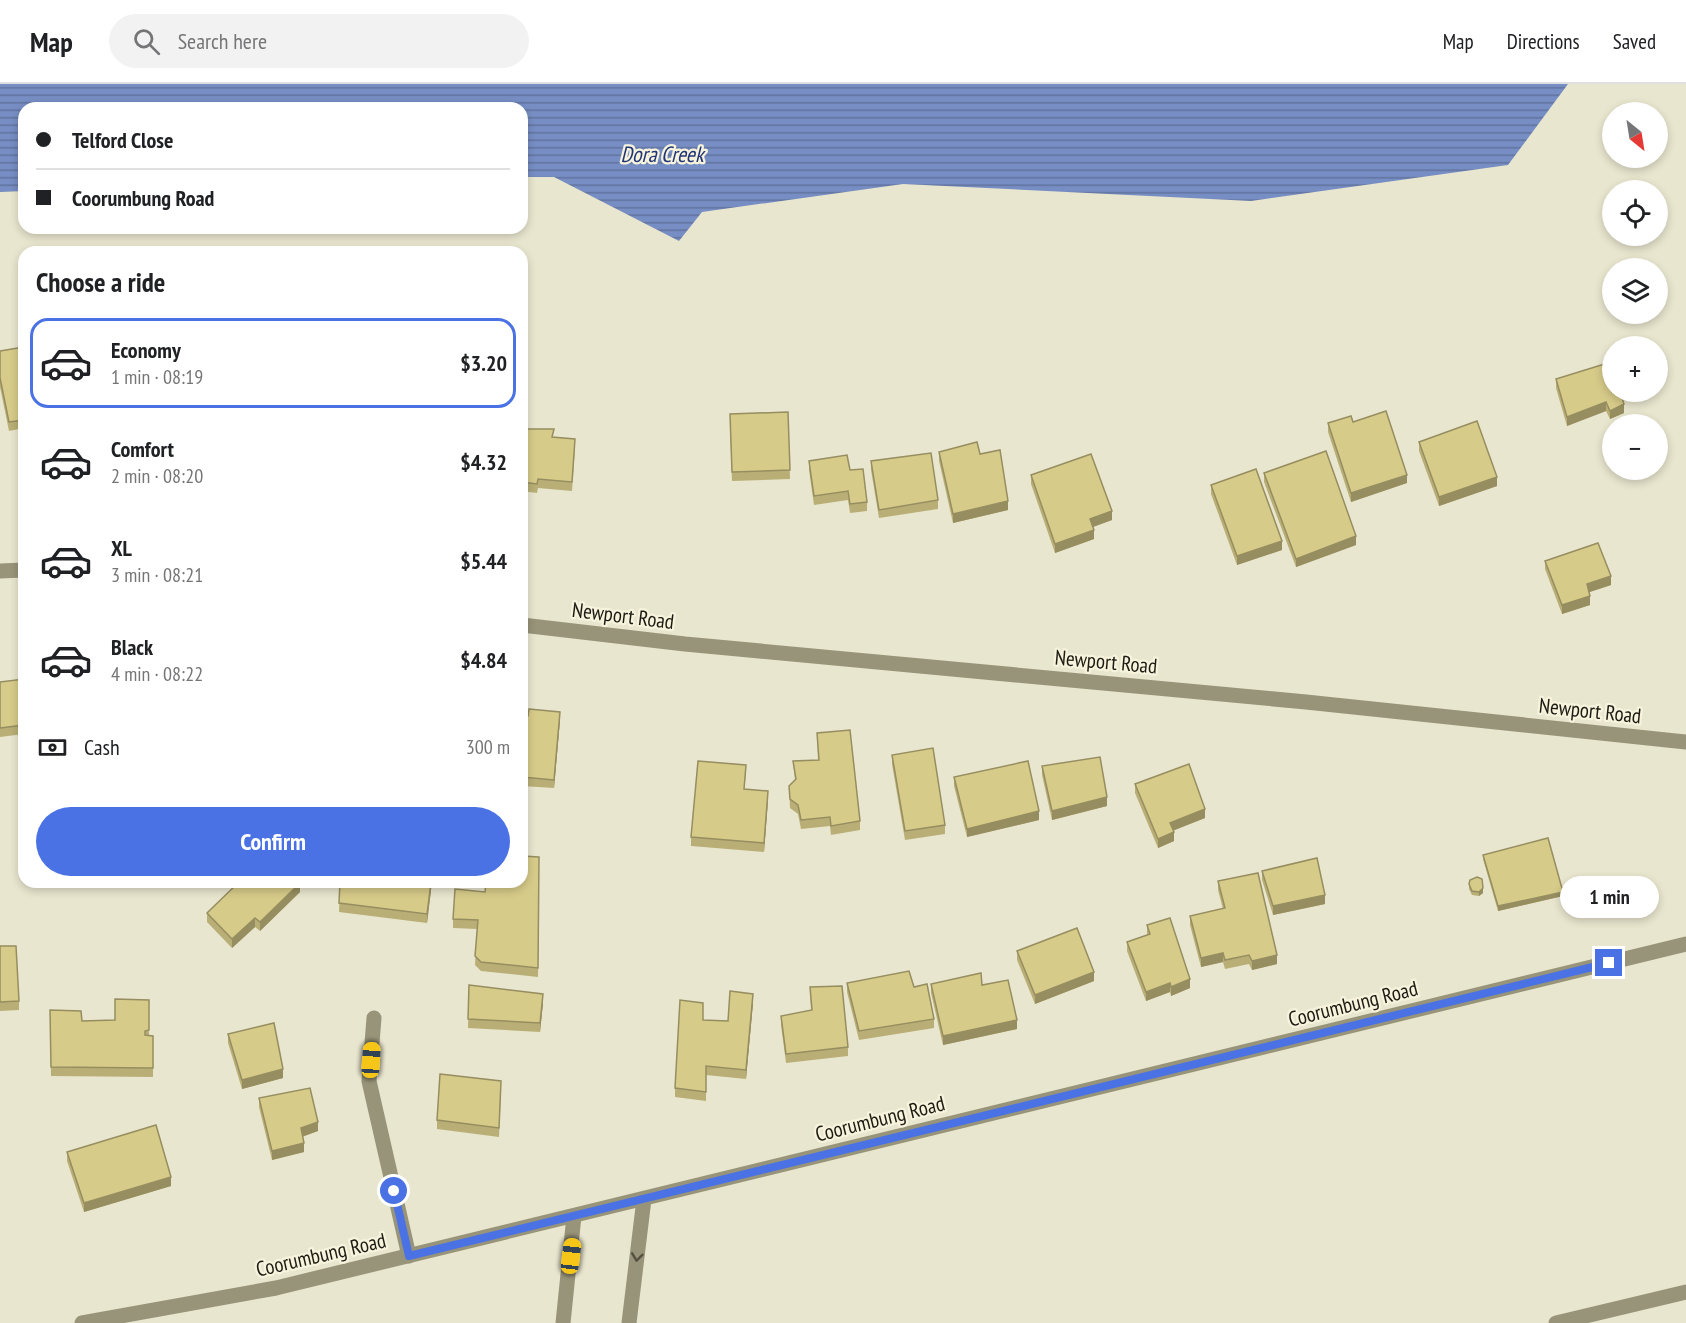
<!DOCTYPE html>
<html lang="en">
<head>
<meta charset="utf-8">
<style>
	:root { --surface:#fff; --page:#f2f2f2; --text:#202124; --muted:#757577; --line:#e0e0e0; --accent:#4a72e4 }
	body { margin:0; font-family:"PT Sans Narrow",sans-serif; background:var(--page); color:var(--text); height:100vh; display:flex; flex-direction:column; font-size:22px; white-space:nowrap }
	* { box-sizing:border-box; margin:0 }
	p { font-size:20px; color:var(--muted) }
	.icon { flex:none; width:33px; height:33px; fill:none; stroke:currentColor; stroke-width:2; stroke-linecap:round; stroke-linejoin:round }
	.map { position:relative; flex:1; overflow:hidden }
	.side { position:absolute; left:18px; top:162px; width:510px; height:642px; display:flex; flex-direction:column; background:var(--surface); border-radius:18px; box-shadow:0 3px 9px #0003 }
	.side>* { flex:none }
	.guide { position:absolute; left:18px; top:18px; width:510px; height:132px; border-radius:18px; box-shadow:0 3px 9px #0003; display:grid; align-content:center; height:132px; padding:0 18px; background:var(--surface) }
	.needle { width:39px; rotate:150deg }
	.controls { position:absolute; left:1602px; top:18px; display:grid; gap:12px }
	.controls a { display:grid; place-items:center; width:66px; height:66px; border-radius:50%; background:var(--surface); box-shadow:0 3px 9px #0003; font-size:30px }
	.end { position:absolute; width:27px; height:27px; margin:-14px; border:8px solid #4a72e4; background:#fff; box-shadow:0 0 0 3px #fff }
	.from { border-radius:50% }
	.bubble { position:absolute; height:42px; border-radius:21px; background:var(--surface); box-shadow:0 3px 9px #0003; font-size:20px; font-weight:700; line-height:42px; text-align:center }
	.car { position:absolute; width:18px; height:36px; margin:-18px -9px; border-radius:8px; box-shadow:0 0 4px 2px #0007; background:linear-gradient(#f5c518 24%,#345 0 40%,#f5c518 0 76%,#345 0 86%,#f5c518 0) }
	.guide b { display:flex; align-items:center; gap:21px; height:57px; font-size:22px }
	.guide b+b { border-top:2px solid var(--line) }
	.guide i { width:15px; height:15px; background:var(--text) }
	ul { padding:0; list-style:none }
	li { display:flex; align-items:center; gap:18px; height:90px; margin:0 12px 9px; padding:0 6px; border:3px solid transparent; border-radius:18px }
	li div { flex:1 }
	li b { display:block; font-size:22px }
	li em { font-style:normal; font-weight:700 }
	li.current { border-color:var(--accent) }
	li>.icon { width:54px; height:54px; stroke-width:1.5 }
	h2 { padding:0 18px; font-size:27px; line-height:72px }
	.pay { display:flex; align-items:center; gap:15px; height:66px; padding:0 18px; font-size:22px }
	.pay p { margin-inline-start:auto }
	.action { display:flex; gap:12px; margin-top:auto; padding:12px 18px }
	.action a { flex:1; height:69px; border-radius:36px; background:var(--accent); color:#fff; font-size:24px; font-weight:700; line-height:69px; text-align:center }
	header { display:flex; align-items:center; gap:36px; box-sizing:border-box; height:84px; padding:0 30px; background:var(--surface); border-bottom:2px solid var(--line) }
	header strong { font-size:28px }
	nav { display:flex; gap:33px; margin-inline-start:auto; font-size:21px }
	.search { width:420px; height:54px; background:var(--page); display:flex; align-items:center; gap:15px; box-sizing:border-box; padding:0 21px; border-radius:33px; color:var(--muted); font-size:22px }
	.map>svg:first-child { display:block }
	.water { fill:url(#water-rules) }
	.lines { fill:none; stroke-linecap:round; stroke-linejoin:round }
	.minor { stroke:#989479; stroke-width:15 }
	.tertiary { stroke:#989479; stroke-width:15 }
	.wall { fill:#b9af76 }
	.shaded-wall { fill:#968e60 }
	.building { fill:#d7cb89; stroke:#968e60; stroke-width:1.5 }
	.oneway { stroke:#545141 }
	.route { stroke:#4a72e4; stroke-width:8 }
	.labels { text-anchor:middle; stroke-width:4.5; stroke-linejoin:round; paint-order:stroke }
	.street-label { font-size:21px; fill:#1d1b13; stroke:#f7f3dc }
	.water-label { font-size:22px; font-style:italic; fill:#203678; stroke:#f7f3dc }
</style>
</head>
<body>
<header>
<strong>Map</strong>
<div class="search"><svg class="icon" aria-label="search" viewBox="0 0 24 24"><circle cx="10" cy="10" r="6"/><path d="M15 15l6 6"/></svg>Search here</div>
<nav><a>Map</a><a>Directions</a><a>Saved</a></nav>
</header>
<div class="map">
<svg width="1686" height="1239" viewBox="0 0 1686 1239">
	<defs>
		<pattern id="water-rules" width="6" height="5" patternUnits="userSpaceOnUse" patternTransform="scale(1.5)"><rect width="6" height="5" fill="#778ec4"/><path d="M0 2.5h6" fill="none" stroke="#61739e"/></pattern>
	</defs>
	<rect width="100%" height="100%" fill="#e9e6cf"/>
	<path class="water" d="M 0,0 L 1568,0 L 1508,81 L 1251,117 L 903,100 L 702,128 L 679,157 L 554,93 L 522,93 L 522,24 L 24,24 L 24,107 L 0,108 Z"/>
	<g class="lines">
		<g class="minor">
			<path d="M 374,934 L 369,997 L 409,1172"/>
			<path d="M 82,1239 L 276,1204 L 1686,860"/>
			<path d="M 563,1239 L 574,1132"/>
			<path d="M 629,1239 L 644,1115"/>
			<path d="M 1556,1239 L 1686,1208"/>
		</g>
		<g class="tertiary">
			<path d="M 0,487 L 24,486"/>
			<path d="M 522,541 L 685,560 L 1306,618 L 1686,658"/>
		</g>
	</g>
	<g class="wall">
		<path d="M 24,263 L 24,344 L 9,347 L 0,303 L 0,267 Z"/>
		<path d="M 1556,295 L 1624,320 L 1624,329 L 1610,335 L 1606,327 L 1567,342 L 1556,304 Z"/>
		<path d="M 788,328 L 790,395 L 732,397 L 730,339 Z"/>
		<path d="M 1353,338 L 1407,399 L 1351,418 L 1328,348 L 1328,339 Z"/>
		<path d="M 522,345 L 575,364 L 572,407 L 538,404 L 537,409 L 522,407 Z"/>
		<path d="M 1419,358 L 1497,402 L 1439,422 L 1419,367 Z"/>
		<path d="M 939,368 L 980,370 L 1008,426 L 953,439 L 939,377 Z"/>
		<path d="M 809,377 L 850,386 L 867,418 L 867,427 L 850,429 L 848,416 L 814,421 L 809,386 Z"/>
		<path d="M 871,377 L 938,416 L 938,425 L 879,434 L 871,386 Z"/>
		<path d="M 1264,389 L 1356,461 L 1296,483 L 1264,398 Z"/>
		<path d="M 1031,391 L 1112,436 L 1093,443 L 1094,455 L 1055,469 L 1031,400 Z"/>
		<path d="M 1211,401 L 1282,466 L 1237,481 L 1211,410 Z"/>
		<path d="M 1545,477 L 1611,501 L 1589,508 L 1590,521 L 1562,530 L 1545,485 Z"/>
		<path d="M 24,595 L 24,650 L 0,653 L 0,598 Z"/>
		<path d="M 522,632 L 560,636 L 554,704 L 522,702 Z"/>
		<path d="M 817,649 L 860,737 L 860,746 L 831,751 L 830,742 L 801,745 L 798,730 L 790,724 L 789,702 L 795,696 L 793,677 L 818,676 Z"/>
		<path d="M 892,671 L 945,741 L 945,750 L 905,756 L 892,680 Z"/>
		<path d="M 1042,682 L 1107,722 L 1052,736 L 1042,691 Z"/>
		<path d="M 746,690 L 744,705 L 768,716 L 764,768 L 691,762 L 691,753 Z"/>
		<path d="M 954,693 L 1039,736 L 967,753 L 954,702 Z"/>
		<path d="M 1135,700 L 1205,734 L 1173,746 L 1174,757 L 1158,764 L 1135,709 Z"/>
		<path d="M 1483,771 L 1563,812 L 1498,827 L 1483,775 Z"/>
		<path d="M 539,773 L 538,893 L 481,887 L 475,881 L 477,845 L 453,844 L 453,835 L 485,808 Z"/>
		<path d="M 1262,787 L 1325,820 L 1273,831 L 1262,796 Z"/>
		<path d="M 1218,797 L 1277,880 L 1252,886 L 1249,880 L 1225,885 L 1223,878 L 1201,883 L 1190,841 L 1190,832 L 1223,825 L 1218,806 Z"/>
		<path d="M 237,798 L 299,798 L 300,808 L 260,847 L 255,843 L 232,864 L 207,838 L 207,829 L 238,799 Z"/>
		<path d="M 340,798 L 432,798 L 427,839 L 339,828 Z"/>
		<path d="M 1469,800 L 1483,809 L 1479,812 L 1472,811 L 1469,805 Z"/>
		<path d="M 1147,841 L 1190,904 L 1171,912 L 1170,908 L 1146,917 L 1127,867 L 1127,858 L 1147,851 Z"/>
		<path d="M 0,862 L 19,917 L 19,926 L 0,927 Z"/>
		<path d="M 1017,867 L 1094,897 L 1035,920 L 1017,876 Z"/>
		<path d="M 847,899 L 914,903 L 934,935 L 934,944 L 859,956 L 847,908 Z"/>
		<path d="M 931,900 L 1017,945 L 943,961 L 931,909 Z"/>
		<path d="M 469,901 L 543,919 L 540,948 L 468,944 Z"/>
		<path d="M 810,903 L 848,963 L 848,972 L 786,979 L 781,941 L 781,932 L 811,927 Z"/>
		<path d="M 149,916 L 149,952 L 153,952 L 153,993 L 51,992 L 50,926 L 82,937 L 115,936 Z"/>
		<path d="M 753,919 L 746,995 L 706,991 L 706,1017 L 675,1013 L 675,1004 L 703,936 L 728,937 Z"/>
		<path d="M 228,950 L 283,994 L 242,1005 L 228,959 Z"/>
		<path d="M 501,1006 L 499,1053 L 437,1045 L 437,1036 Z"/>
		<path d="M 259,1014 L 318,1047 L 302,1053 L 304,1068 L 272,1076 L 259,1023 Z"/>
		<path d="M 67,1068 L 171,1102 L 84,1128 L 67,1077 Z"/>
	</g>
	<g class="shaded-wall">
		<path d="M 1606,318 L 1606,327 L 1567,342 L 1567,333 Z"/>
		<path d="M 1624,320 L 1624,329 L 1610,335 L 1610,327 Z"/>
		<path d="M 1407,391 L 1407,399 L 1351,418 L 1351,409 Z"/>
		<path d="M 1497,393 L 1497,402 L 1439,422 L 1439,413 Z"/>
		<path d="M 1008,417 L 1008,426 L 953,439 L 953,430 Z"/>
		<path d="M 1112,427 L 1112,436 L 1090,444 L 1090,435 Z"/>
		<path d="M 1094,446 L 1094,455 L 1055,469 L 1055,460 Z"/>
		<path d="M 1356,452 L 1356,461 L 1296,483 L 1296,475 Z"/>
		<path d="M 1282,457 L 1282,466 L 1237,481 L 1237,472 Z"/>
		<path d="M 1611,492 L 1611,501 L 1587,509 L 1587,500 Z"/>
		<path d="M 1590,512 L 1590,521 L 1562,530 L 1562,521 Z"/>
		<path d="M 560,628 L 560,636 L 554,704 L 554,696 Z"/>
		<path d="M 768,707 L 768,716 L 764,768 L 764,759 Z"/>
		<path d="M 1107,713 L 1107,722 L 1052,736 L 1052,727 Z"/>
		<path d="M 1205,725 L 1205,734 L 1170,748 L 1170,739 Z"/>
		<path d="M 1039,727 L 1039,736 L 967,753 L 967,745 Z"/>
		<path d="M 1174,748 L 1174,757 L 1158,764 L 1158,755 Z"/>
		<path d="M 431,798 L 432,798 L 427,839 L 427,830 Z"/>
		<path d="M 300,799 L 300,808 L 260,847 L 260,838 Z"/>
		<path d="M 1483,804 L 1483,809 L 1479,812 L 1479,808 Z"/>
		<path d="M 1563,808 L 1563,812 L 1498,827 L 1498,822 Z"/>
		<path d="M 1325,811 L 1325,820 L 1273,831 L 1273,822 Z"/>
		<path d="M 255,834 L 255,843 L 232,864 L 232,855 Z"/>
		<path d="M 1223,869 L 1223,878 L 1201,883 L 1201,874 Z"/>
		<path d="M 1277,871 L 1277,880 L 1252,886 L 1252,877 Z"/>
		<path d="M 1094,888 L 1094,897 L 1035,920 L 1035,911 Z"/>
		<path d="M 1190,895 L 1190,904 L 1171,912 L 1171,903 Z"/>
		<path d="M 1170,899 L 1170,908 L 1146,917 L 1146,908 Z"/>
		<path d="M 543,910 L 543,919 L 540,948 L 540,939 Z"/>
		<path d="M 753,910 L 753,919 L 746,995 L 746,986 Z"/>
		<path d="M 1017,936 L 1017,945 L 943,961 L 943,952 Z"/>
		<path d="M 283,985 L 283,994 L 242,1005 L 242,996 Z"/>
		<path d="M 318,1038 L 318,1047 L 301,1053 L 301,1044 Z"/>
		<path d="M 304,1059 L 304,1068 L 272,1076 L 272,1067 Z"/>
		<path d="M 171,1093 L 171,1102 L 84,1128 L 84,1119 Z"/>
	</g>
	<g class="building">
		<path d="M 24,263 L 24,336 L 9,338 L 0,294 L 0,267 Z"/>
		<path d="M 1611,278 L 1612,284 L 1612,308 L 1620,308 L 1624,320 L 1610,327 L 1606,318 L 1567,333 L 1556,295 Z"/>
		<path d="M 1386,327 L 1407,391 L 1351,409 L 1328,339 L 1351,332 L 1353,338 Z"/>
		<path d="M 788,328 L 790,386 L 732,388 L 730,330 Z"/>
		<path d="M 1477,337 L 1497,393 L 1439,413 L 1419,358 Z"/>
		<path d="M 522,345 L 554,345 L 552,353 L 575,355 L 572,398 L 538,395 L 537,400 L 522,398 Z"/>
		<path d="M 977,358 L 980,370 L 1000,366 L 1008,417 L 953,430 L 939,368 Z"/>
		<path d="M 1326,367 L 1356,452 L 1296,475 L 1264,389 Z"/>
		<path d="M 931,369 L 938,416 L 879,426 L 871,377 Z"/>
		<path d="M 1091,370 L 1112,427 L 1090,435 L 1094,446 L 1055,460 L 1031,391 Z"/>
		<path d="M 847,371 L 850,386 L 863,385 L 867,418 L 850,420 L 848,407 L 814,412 L 809,377 Z"/>
		<path d="M 1256,385 L 1282,457 L 1237,472 L 1211,401 Z"/>
		<path d="M 1598,459 L 1611,492 L 1587,500 L 1590,512 L 1562,521 L 1545,477 Z"/>
		<path d="M 24,595 L 24,641 L 0,644 L 0,598 Z"/>
		<path d="M 529,625 L 560,628 L 554,696 L 522,693 L 522,632 L 528,632 Z"/>
		<path d="M 850,646 L 860,737 L 831,742 L 830,733 L 801,736 L 798,721 L 790,715 L 789,702 L 796,695 L 793,677 L 819,676 L 817,649 Z"/>
		<path d="M 933,664 L 945,741 L 905,747 L 892,671 Z"/>
		<path d="M 1100,673 L 1107,713 L 1052,727 L 1042,682 Z"/>
		<path d="M 698,677 L 746,681 L 744,705 L 768,707 L 764,759 L 691,753 Z"/>
		<path d="M 1028,677 L 1039,727 L 967,745 L 954,693 Z"/>
		<path d="M 1189,680 L 1205,725 L 1170,739 L 1174,748 L 1158,755 L 1135,700 Z"/>
		<path d="M 1548,754 L 1563,808 L 1498,822 L 1483,771 Z"/>
		<path d="M 522,772 L 539,773 L 538,884 L 481,878 L 475,872 L 478,836 L 453,835 L 455,805 L 485,808 L 486,798 L 522,798 Z"/>
		<path d="M 1317,774 L 1325,811 L 1273,822 L 1262,787 Z"/>
		<path d="M 1258,789 L 1277,871 L 1252,877 L 1249,871 L 1225,876 L 1223,869 L 1201,874 L 1190,832 L 1225,824 L 1218,797 Z"/>
		<path d="M 1477,793 L 1482,795 L 1483,804 L 1479,808 L 1472,807 L 1469,800 L 1470,796 Z"/>
		<path d="M 239,798 L 299,798 L 300,799 L 260,838 L 255,834 L 232,855 L 207,829 Z"/>
		<path d="M 340,798 L 431,798 L 427,830 L 339,819 Z"/>
		<path d="M 1170,834 L 1190,895 L 1171,903 L 1170,899 L 1146,908 L 1127,858 L 1150,850 L 1147,841 Z"/>
		<path d="M 1077,844 L 1094,888 L 1035,911 L 1017,867 Z"/>
		<path d="M 0,862 L 16,862 L 19,917 L 0,918 Z"/>
		<path d="M 909,887 L 914,903 L 927,900 L 934,935 L 859,947 L 847,899 Z"/>
		<path d="M 981,889 L 982,901 L 1008,896 L 1017,936 L 943,952 L 931,900 Z"/>
		<path d="M 469,901 L 543,910 L 540,939 L 468,935 Z"/>
		<path d="M 842,902 L 848,963 L 786,970 L 781,932 L 812,926 L 810,903 Z"/>
		<path d="M 730,907 L 753,910 L 746,986 L 706,982 L 706,1008 L 675,1004 L 680,916 L 703,919 L 703,936 L 728,937 Z"/>
		<path d="M 115,915 L 149,916 L 149,946 L 145,947 L 145,951 L 153,952 L 153,984 L 51,983 L 50,926 L 81,927 L 82,937 L 115,936 Z"/>
		<path d="M 274,939 L 283,985 L 242,996 L 228,950 Z"/>
		<path d="M 440,990 L 501,997 L 499,1044 L 437,1036 Z"/>
		<path d="M 310,1004 L 318,1038 L 301,1044 L 304,1059 L 272,1067 L 259,1014 Z"/>
		<path d="M 156,1041 L 171,1093 L 84,1119 L 67,1068 Z"/>
	</g>
	<defs><path id="oneway-chevron" d="M-2-3.5L2.5 0L-2 3.5" fill="none" stroke-width="1.6" stroke-linecap="round" stroke-linejoin="round" transform="scale(1.5)"/></defs>
	<use class="oneway" href="#oneway-chevron" transform="translate(637 1173) rotate(97)"/>
	<g class="lines">
		<path class="route" d="M 394,1107 L 409,1172 L 1609,879"/>
	</g>
	<g class="labels">
		<g class="street-label">
			<text transform="translate(623 532) rotate(7)" y="7">Newport Road</text>
			<text transform="translate(1106 578) rotate(5)" y="7">Newport Road</text>
			<text transform="translate(1590 627) rotate(6)" y="7">Newport Road</text>
			<text transform="translate(1353 920) rotate(-14)" y="7">Coorumbung Road</text>
			<text transform="translate(880 1035) rotate(-14)" y="7">Coorumbung Road</text>
			<text transform="translate(321 1171) rotate(-13)" y="7">Coorumbung Road</text>
		</g>
		<g class="water-label">
			<text x="662" y="78">Dora Creek</text>
		</g>
	</g>
</svg>
<div class="controls">
<a><svg class="needle" viewBox="-14 -14 28 28"><path d="M0-13l5 13h-10z" fill="#e53935"/><path d="M0 13l5-13h-10z" fill="#757577"/></svg></a>
<a><svg class="icon" aria-label="locate" viewBox="0 0 24 24"><circle cx="12" cy="12" r="6"/><path d="M12 2v4M12 18v4M2 12h4M18 12h4"/></svg></a>
<a><svg class="icon" aria-label="layers" viewBox="0 0 24 24"><path d="M12 4l9 5-9 5-9-5zM3 14l9 5 9-5"/></svg></a>
<a>+</a>
<a>−</a>
</div>
<i class="end from" style="left:394px;top:1107px"></i>
<i class="end" style="left:1609px;top:879px"></i>
<div class="bubble" style="left:1560px;top:792px;width:99px">1 min</div>
<i class="car" style="left:371px;top:976px;rotate:4deg"></i>
<i class="car" style="left:571px;top:1172px;rotate:7deg"></i>
<div class="guide">
<b><i class="from"></i>Telford Close</b>
<b><i></i>Coorumbung Road</b>
</div>
<section class="side">
<h2>Choose a ride</h2>
<ul>
<li class="current"><svg class="icon" aria-label="car" viewBox="0 0 24 24"><path d="M5 17H2v-5l4-1 3-4h7l3 4 3 1v5h-3M9 17h6M6 11h13"/><circle cx="7" cy="17" r="2"/><circle cx="17" cy="17" r="2"/></svg><div><b>Economy</b><p>1 min · 08:19</p></div><em>$3.20</em></li>
<li><svg class="icon" aria-label="car" viewBox="0 0 24 24"><path d="M5 17H2v-5l4-1 3-4h7l3 4 3 1v5h-3M9 17h6M6 11h13"/><circle cx="7" cy="17" r="2"/><circle cx="17" cy="17" r="2"/></svg><div><b>Comfort</b><p>2 min · 08:20</p></div><em>$4.32</em></li>
<li><svg class="icon" aria-label="car" viewBox="0 0 24 24"><path d="M5 17H2v-5l4-1 3-4h7l3 4 3 1v5h-3M9 17h6M6 11h13"/><circle cx="7" cy="17" r="2"/><circle cx="17" cy="17" r="2"/></svg><div><b>XL</b><p>3 min · 08:21</p></div><em>$5.44</em></li>
<li><svg class="icon" aria-label="car" viewBox="0 0 24 24"><path d="M5 17H2v-5l4-1 3-4h7l3 4 3 1v5h-3M9 17h6M6 11h13"/><circle cx="7" cy="17" r="2"/><circle cx="17" cy="17" r="2"/></svg><div><b>Black</b><p>4 min · 08:22</p></div><em>$4.84</em></li>
</ul>
<div class="pay"><svg class="icon" aria-label="cash" viewBox="0 0 24 24"><path d="M3 7h18v10H3z"/><circle cx="12" cy="12" r="2"/></svg>Cash<p>300 m</p></div>
<div class="action"><a>Confirm</a></div>
</section>
</div>
</body>
</html>
